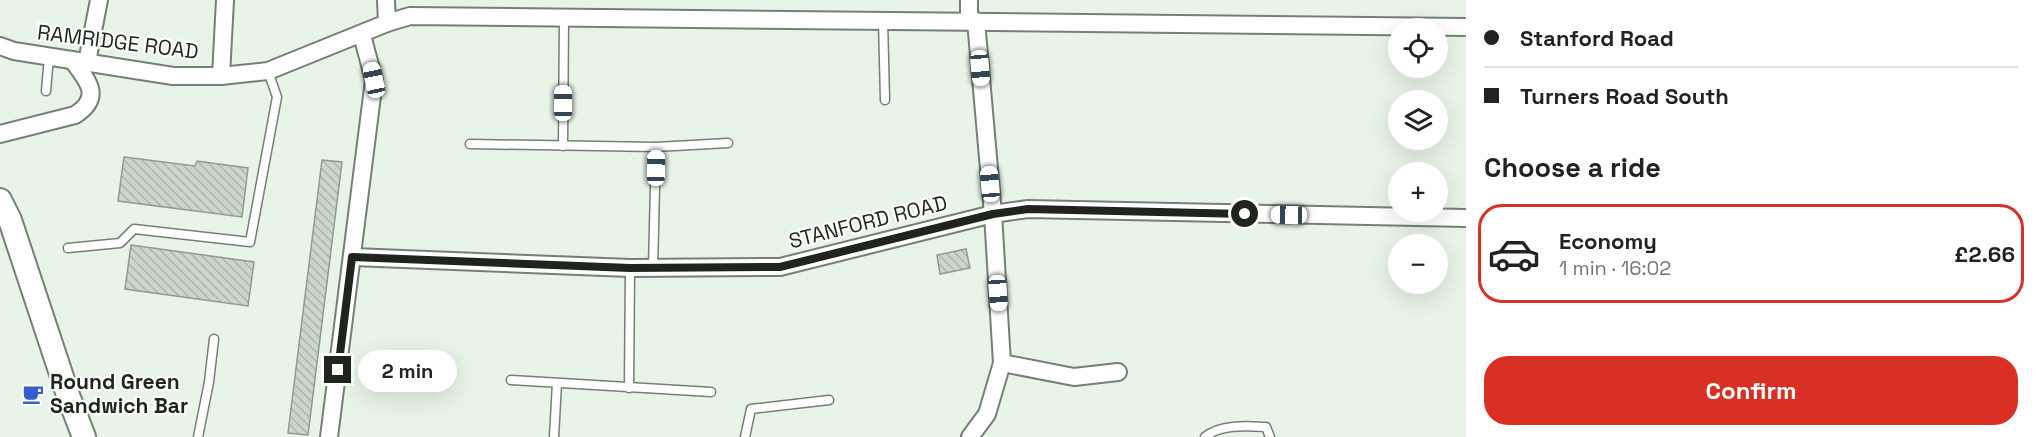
<!DOCTYPE html>
<html lang="en">
<head>
<meta charset="utf-8">
<style>
	:root { --surface:#fff; --page:#f6f6f6; --text:#222; --muted:#767676; --line:#e0e0e0; --accent:#d93025 }
	body { margin:0; font-family:"Space Grotesk",sans-serif; background:var(--page); color:var(--text); height:100vh; display:flex; flex-direction:column; font-size:22px; white-space:nowrap }
	* { box-sizing:border-box; margin:0 }
	p { font-size:20px; color:var(--muted) }
	.icon { flex:none; width:33px; height:33px; fill:none; stroke:currentColor; stroke-width:2; stroke-linecap:round; stroke-linejoin:round }
	.map { position:relative; flex:1; overflow:hidden }
	.sheet { display:flex; flex-direction:column; background:var(--surface); width:570px }
	.sheet>* { flex:none }
	.banner { display:grid; align-content:center; height:132px; padding:0 18px; background:var(--surface) }
	.controls { position:absolute; left:1388px; top:18px; display:grid; gap:12px }
	.controls a { display:grid; place-items:center; width:60px; height:60px; border-radius:50%; background:var(--surface); box-shadow:0 6px 24px #0002; font-size:30px }
	.end { position:absolute; width:27px; height:27px; margin:-14px; border:8px solid #1f241f; background:#fff; box-shadow:0 0 0 3px #fff }
	.from { border-radius:50% }
	.bubble { position:absolute; height:42px; border-radius:21px; background:var(--surface); box-shadow:0 6px 24px #0002; font-size:20px; font-weight:700; line-height:42px; text-align:center }
	.car { position:absolute; width:18px; height:36px; margin:-18px -9px; border-radius:8px; box-shadow:0 0 4px 2px #0007; background:linear-gradient(#fff 24%,#345 0 40%,#fff 0 76%,#345 0 86%,#fff 0) }
	.banner b { display:flex; align-items:center; gap:21px; height:57px; font-size:22px }
	.banner b+b { border-top:2px solid var(--line) }
	.banner i { width:15px; height:15px; background:var(--text) }
	ul { padding:0; list-style:none }
	li { display:flex; align-items:center; gap:18px; height:99px; margin:0 12px 9px; padding:0 6px; border:3px solid transparent; border-radius:24px }
	li div { flex:1 }
	li b { display:block; font-size:22px }
	li em { font-style:normal; font-weight:700 }
	li.on { border-color:var(--accent) }
	li>.icon { width:54px; height:54px; stroke-width:1.5 }
	h2 { padding:0 18px; font-size:27px; line-height:72px }
	.action { display:flex; gap:12px; margin-top:auto; padding:12px 18px }
	.action a { flex:1; height:69px; border-radius:24px; background:var(--accent); color:#fff; font-size:24px; font-weight:700; line-height:69px; text-align:center }
	main { display:flex; flex:1; min-height:0 }
	.map>svg:first-child { display:block }
	.building { fill:url(#building-back-hatch); stroke:#8f9b8f; stroke-width:1.5 }
	.lines { fill:none; stroke-linecap:round; stroke-linejoin:round }
	.lane-casing { stroke:#748074; stroke-width:11 }
	.street-casing { stroke:#748074; stroke-width:20 }
	.secondary-casing { stroke:#748074; stroke-width:26 }
	.lane { stroke:#fff; stroke-width:8 }
	.street { stroke:#fff; stroke-width:16 }
	.secondary { stroke:#fff; stroke-width:22 }
	.route { stroke:#1f241f; stroke-width:8 }
	.labels { text-anchor:middle; stroke-width:4.5; stroke-linejoin:round; paint-order:stroke }
	.street-label { font-size:21px; fill:#1f241f; stroke:#fbfefb }
	.poi-label { font-size:21px; font-weight:bold; fill:#1f241f; stroke:#fbfefb; text-anchor:start }
</style>
</head>
<body>
<main>
<div class="map">
<svg width="1466" height="437" viewBox="0 0 1466 437">
	<defs>
		<pattern id="building-back-hatch" width="6" height="6" patternUnits="userSpaceOnUse" patternTransform="scale(1.5)"><rect width="6" height="6" fill="#cad7ca"/><path d="M-1 5l2 2M0 0l6 6M5-1l2 2" fill="none" stroke="#adb8ad"/></pattern>
	</defs>
	<rect width="100%" height="100%" fill="#e7f4e7"/>
	<g class="building">
		<path d="M 124,157 L 195,166 L 197,161 L 248,168 L 242,217 L 118,201 Z"/>
		<path d="M 322,160 L 342,162 L 308,435 L 288,433 Z"/>
		<path d="M 131,245 L 254,262 L 248,306 L 125,289 Z"/>
		<path d="M 966,249 L 970,268 L 940,274 L 937,255 Z"/>
	</g>
	<g class="lines">
		<defs>
			<g id="lane">
				<path d="M 883,20 L 885,100"/>
				<path d="M 46,91 L 49,57"/>
				<path d="M 470,144 L 656,147 L 728,143"/>
				<path d="M 563,146 L 564,17"/>
				<path d="M 68,248 L 120,243 L 134,229 L 250,242 L 277,97 L 268,71"/>
				<path d="M 653,268 L 656,147"/>
				<path d="M 511,380 L 711,392"/>
				<path d="M 629,388 L 630,268"/>
				<path d="M 198,437 L 209,382 L 214,339"/>
				<path d="M 554,437 L 557,383"/>
				<path d="M 745,437 L 751,409 L 829,400"/>
				<path d="M 1205,437 C 1220,424 1247,426 1266,427 L 1270,437"/>
			</g>
			<g id="street">
				<path d="M 386,0 L 387,23"/>
				<path d="M 969,20 L 969,0"/>
				<path d="M 0,46 L 14,51 L 173,76 L 221,76 L 268,71 L 387,23 L 410,16 L 1466,27"/>
				<path d="M 87,62 L 99,0"/>
				<path d="M 221,76 L 225,0"/>
				<path d="M 0,134 L 75,115 C 103,97 88,81 72,60"/>
				<path d="M 353,257 L 630,268 L 780,267 L 993,214 L 1028,209 L 1466,218"/>
				<path d="M 1002,363 L 1074,377 L 1118,372"/>
				<path d="M 329,437 L 374,80 L 362,35"/>
				<path d="M 970,437 L 987,414 L 1002,363 L 993,214 L 976,21"/>
			</g>
			<path id="secondary" d="M 0,200 L 10,220 L 69,398 L 84,437"/>
		</defs>
		<use href="#lane" class="lane-casing"/>
		<use href="#street" class="street-casing"/>
		<use href="#secondary" class="secondary-casing"/>
		<use href="#lane" class="lane"/>
		<use href="#street" class="street"/>
		<use href="#secondary" class="secondary"/>
	</g>
	<g class="lines">
		<path class="route" d="M 338,370 L 352,257 L 630,268 L 780,267 L 993,214 L 1028,209 L 1245,214"/>
	</g>
	<defs>
		<symbol id="cafe-bare" viewBox="-9 -9 18 18"><path d="M-5.5-4.5H6V0H3Q3 3.5 0 3.5H-2.5Q-5.5 3.5-5.5 0ZM3-3.2v2h1.7v-2ZM-6 4.5H4V6H-6Z" fill="#365dce" stroke="#fbfefb" stroke-width="2.5" paint-order="stroke"/></symbol>
	</defs>
	<g fill-rule="evenodd">
		<use href="#cafe-bare" x="18" y="379" width="30" height="30"/>
	</g>
	<g class="labels">
		<g class="street-label">
			<text transform="translate(118 42) rotate(7)" y="7">RAMRIDGE ROAD</text>
			<text transform="translate(868 222) rotate(-14)" y="7">STANFORD ROAD</text>
		</g>
		<g class="poi-label">
			<text x="50" y="389">Round Green<tspan x="50" dy="24">Sandwich Bar</tspan></text>
		</g>
	</g>
</svg>
<div class="controls">
<a><svg class="icon" aria-label="locate" viewBox="0 0 24 24"><circle cx="12" cy="12" r="6"/><path d="M12 2v4M12 18v4M2 12h4M18 12h4"/></svg></a>
<a><svg class="icon" aria-label="layers" viewBox="0 0 24 24"><path d="M12 4l9 5-9 5-9-5zM3 14l9 5 9-5"/></svg></a>
<a>+</a>
<a>−</a>
</div>
<i class="end from" style="left:1245px;top:214px"></i>
<i class="end" style="left:338px;top:370px"></i>
<div class="bubble" style="left:358px;top:350px;width:99px">2 min</div>
<i class="car" style="left:980px;top:68px;rotate:175deg"></i>
<i class="car" style="left:374px;top:80px;rotate:348deg"></i>
<i class="car" style="left:563px;top:103px;rotate:0deg"></i>
<i class="car" style="left:656px;top:168px;rotate:1deg"></i>
<i class="car" style="left:990px;top:184px;rotate:355deg"></i>
<i class="car" style="left:1289px;top:215px;rotate:271deg"></i>
<i class="car" style="left:998px;top:293px;rotate:176deg"></i>
</div>
<section class="sheet">
<div class="banner">
<b><i class="from"></i>Stanford Road</b>
<b><i></i>Turners Road South</b>
</div>
<h2>Choose a ride</h2>
<ul>
<li class="on"><svg class="icon" aria-label="car" viewBox="0 0 24 24"><path d="M5 17H2v-5l4-1 3-4h7l3 4 3 1v5h-3M9 17h6M6 11h13"/><circle cx="7" cy="17" r="2"/><circle cx="17" cy="17" r="2"/></svg><div><b>Economy</b><p>1 min · 16:02</p></div><em>£2.66</em></li>
</ul>
<div class="action"><a>Confirm</a></div>
</section>
</main>
</body>
</html>
